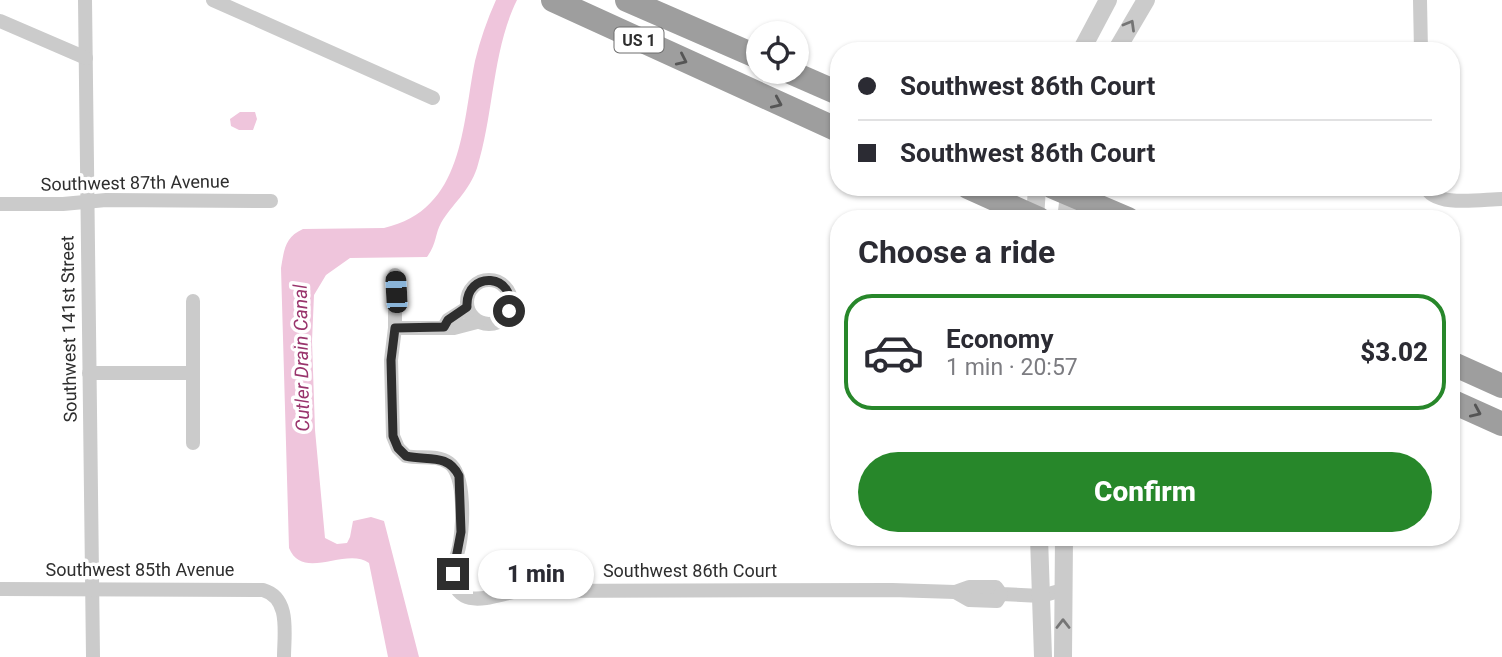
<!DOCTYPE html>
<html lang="en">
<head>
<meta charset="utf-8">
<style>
	:root { --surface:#fff; --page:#f2f2f3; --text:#2b2b33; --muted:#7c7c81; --line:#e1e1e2; --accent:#27872a }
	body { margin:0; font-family:Roboto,sans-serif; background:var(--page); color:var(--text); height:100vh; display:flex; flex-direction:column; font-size:26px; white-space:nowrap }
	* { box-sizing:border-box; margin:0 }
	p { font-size:23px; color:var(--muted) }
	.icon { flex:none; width:38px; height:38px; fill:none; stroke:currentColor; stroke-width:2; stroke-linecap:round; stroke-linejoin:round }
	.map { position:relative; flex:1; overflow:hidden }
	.side { position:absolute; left:830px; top:210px; width:630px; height:336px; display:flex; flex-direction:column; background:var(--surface); border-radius:28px; box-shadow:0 2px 5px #0004 }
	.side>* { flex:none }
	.hud { position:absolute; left:830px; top:42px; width:630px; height:154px; border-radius:28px; box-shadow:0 2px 5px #0004; display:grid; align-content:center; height:154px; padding:0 28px; background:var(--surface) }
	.controls { position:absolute; left:746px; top:21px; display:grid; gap:14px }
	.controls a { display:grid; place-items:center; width:63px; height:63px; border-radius:50%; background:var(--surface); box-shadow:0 2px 5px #0004; font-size:35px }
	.end { position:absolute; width:32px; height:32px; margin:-16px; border:9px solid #2e2e2e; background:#fff; box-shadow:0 0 0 4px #fff }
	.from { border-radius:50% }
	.bubble { position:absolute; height:49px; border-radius:24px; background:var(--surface); box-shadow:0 2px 5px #0004; font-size:23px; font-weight:800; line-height:49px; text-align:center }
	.car { position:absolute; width:21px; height:42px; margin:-21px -10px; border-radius:9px; box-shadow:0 0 5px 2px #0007; background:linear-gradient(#222 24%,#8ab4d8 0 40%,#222 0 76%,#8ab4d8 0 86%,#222 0) }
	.hud b { display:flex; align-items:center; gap:24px; height:66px; font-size:26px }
	.hud b+b { border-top:2px solid var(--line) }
	.hud i { width:18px; height:18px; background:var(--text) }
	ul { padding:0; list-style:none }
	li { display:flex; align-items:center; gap:21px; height:116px; margin:0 14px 10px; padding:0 14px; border:4px solid var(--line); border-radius:28px }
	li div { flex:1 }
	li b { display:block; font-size:26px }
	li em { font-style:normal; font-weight:800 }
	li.on { border-color:var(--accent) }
	li>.icon { width:63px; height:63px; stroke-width:1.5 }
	h2 { padding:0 28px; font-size:32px; line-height:84px }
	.action { display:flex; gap:14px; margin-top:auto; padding:14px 28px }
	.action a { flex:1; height:80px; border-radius:42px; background:var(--accent); color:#fff; font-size:28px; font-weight:800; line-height:80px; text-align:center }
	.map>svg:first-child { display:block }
	.water { fill:#efc5dc }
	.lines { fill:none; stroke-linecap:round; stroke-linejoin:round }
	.minor { stroke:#cbcbcb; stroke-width:14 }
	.tertiary { stroke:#cbcbcb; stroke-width:18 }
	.trunk { stroke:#9e9e9e; stroke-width:24 }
	.oneway { stroke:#757575 }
	.oneway2 { stroke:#555 }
	.route { stroke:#2e2e2e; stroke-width:9 }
	.labels { text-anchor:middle; stroke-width:7; stroke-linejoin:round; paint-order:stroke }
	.shield { fill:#fff; stroke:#6d6d6d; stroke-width:2 }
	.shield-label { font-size:16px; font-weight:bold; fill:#2e2e2e }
	.street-label { font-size:18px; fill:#2e2e2e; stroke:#fff }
	.water-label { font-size:19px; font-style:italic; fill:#99346c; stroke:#fff }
</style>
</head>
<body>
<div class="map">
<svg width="1502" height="657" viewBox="0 0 1502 657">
	<rect width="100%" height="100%" fill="#fff"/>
	<g class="water">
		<path d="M 496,0 L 517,0 C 492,51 494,114 477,168 C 469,192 452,204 441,223 C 435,234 437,243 427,257 L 350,258 L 326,275 L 314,295 L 312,341 L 315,430 L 325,538 L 337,544 L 347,543 L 350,537 L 353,521 L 371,517 L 384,521 L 419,657 L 388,657 L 369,563 C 346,546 303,582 289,548 L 281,268 C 284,250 285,237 303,229 L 384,228 C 464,210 462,125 475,61 C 480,40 487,20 496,0 Z"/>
		<path d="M 240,112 L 255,112 L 257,119 L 253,130 L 239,130 L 231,126 L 230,119 Z"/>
	</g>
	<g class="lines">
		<g class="minor">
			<path d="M 85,0 L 93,657"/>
			<path d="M 213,0 L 433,98"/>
			<path d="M 1420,0 L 1421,51"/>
			<path d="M 0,21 L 86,58"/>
			<path d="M 1426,187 C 1434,208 1483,199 1502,199"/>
			<path d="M 0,204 L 63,204 L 106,200 L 271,201"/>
			<path d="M 395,275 L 395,328 L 391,360 L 393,436 L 398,448 L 406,456 C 420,459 436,454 449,463 C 466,475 463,527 459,547 C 457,557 451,568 453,579 C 454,588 461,596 470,598 C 485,601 504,593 519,591 L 892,590 L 955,592 L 969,587 L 996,587 L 1001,594 L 1041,596 L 1063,590"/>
			<circle cx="489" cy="302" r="22"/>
			<path d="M 193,301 L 193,443"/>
			<path d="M 444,327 L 448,320 L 467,308"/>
			<path d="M 395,328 L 454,328 L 477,322"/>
			<path d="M 89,373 L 193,373"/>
			<path d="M 0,589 L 263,590 C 291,598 284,634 284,657"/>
			<path d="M 955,592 L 969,600 L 997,601 L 1001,594"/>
		</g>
		<g class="tertiary">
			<path d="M 1081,51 L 1108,0"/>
			<path d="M 1116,51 L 1146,0"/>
			<path d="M 1035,219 L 1037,187"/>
			<path d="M 1066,219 L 1070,187"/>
			<path d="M 1039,537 L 1043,657"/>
			<path d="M 1063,657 L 1064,537"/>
		</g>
		<g class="trunk">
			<path d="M 553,0 L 838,130"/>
			<path d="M 627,0 L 758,57"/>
			<path d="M 790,72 L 838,93"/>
			<path d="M 968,187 L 1039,219"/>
			<path d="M 1053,187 L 1128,219"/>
			<path d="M 1451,363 L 1502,386"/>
			<path d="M 1451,401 L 1502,424"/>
		</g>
	</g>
	<defs><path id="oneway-chevron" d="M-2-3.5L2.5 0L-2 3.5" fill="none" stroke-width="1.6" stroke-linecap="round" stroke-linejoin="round" transform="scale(1.75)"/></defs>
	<g class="oneway">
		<use href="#oneway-chevron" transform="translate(1130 25) rotate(-60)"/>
		<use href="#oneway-chevron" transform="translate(1063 624) rotate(-90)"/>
	</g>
	<g class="oneway2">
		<use href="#oneway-chevron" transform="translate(682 60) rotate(25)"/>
		<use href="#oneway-chevron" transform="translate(777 103) rotate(24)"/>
		<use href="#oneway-chevron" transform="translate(1476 412) rotate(24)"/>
	</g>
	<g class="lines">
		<path class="route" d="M 453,574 L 461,532 L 459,476 C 448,453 427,461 406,456 L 398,448 L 393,436 L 391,360 L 395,328 L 444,327 L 448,320 L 467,307 C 465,269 518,273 509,311"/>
	</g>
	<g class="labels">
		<rect class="shield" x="614.5" y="27.5" width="49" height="25" rx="5"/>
		<g class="shield-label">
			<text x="639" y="46">US 1</text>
		</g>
		<g class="street-label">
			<text transform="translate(135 183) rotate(-1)" y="6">Southwest 87th Avenue</text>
			<text transform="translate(69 329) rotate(-91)" y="6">Southwest 141st Street</text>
			<text x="140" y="576">Southwest 85th Avenue</text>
			<text x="690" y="577">Southwest 86th Court</text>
		</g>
		<g class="water-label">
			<text transform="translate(301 358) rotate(-91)" y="7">Cutler Drain Canal</text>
		</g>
	</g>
</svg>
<div class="controls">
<a><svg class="icon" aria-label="locate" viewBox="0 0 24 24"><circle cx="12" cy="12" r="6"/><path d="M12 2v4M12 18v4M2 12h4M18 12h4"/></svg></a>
</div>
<i class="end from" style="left:509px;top:311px"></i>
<i class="end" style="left:453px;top:574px"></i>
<div class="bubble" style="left:478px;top:550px;width:116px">1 min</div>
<i class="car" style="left:396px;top:292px;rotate:357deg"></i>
<div class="hud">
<b><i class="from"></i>Southwest 86th Court</b>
<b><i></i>Southwest 86th Court</b>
</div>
<section class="side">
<h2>Choose a ride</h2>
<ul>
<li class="on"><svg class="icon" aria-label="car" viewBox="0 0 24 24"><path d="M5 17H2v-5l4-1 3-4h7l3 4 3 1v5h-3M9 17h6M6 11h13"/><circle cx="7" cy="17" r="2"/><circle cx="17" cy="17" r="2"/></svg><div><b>Economy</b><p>1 min · 20:57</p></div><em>$3.02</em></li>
</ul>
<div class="action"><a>Confirm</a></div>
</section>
</div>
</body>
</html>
